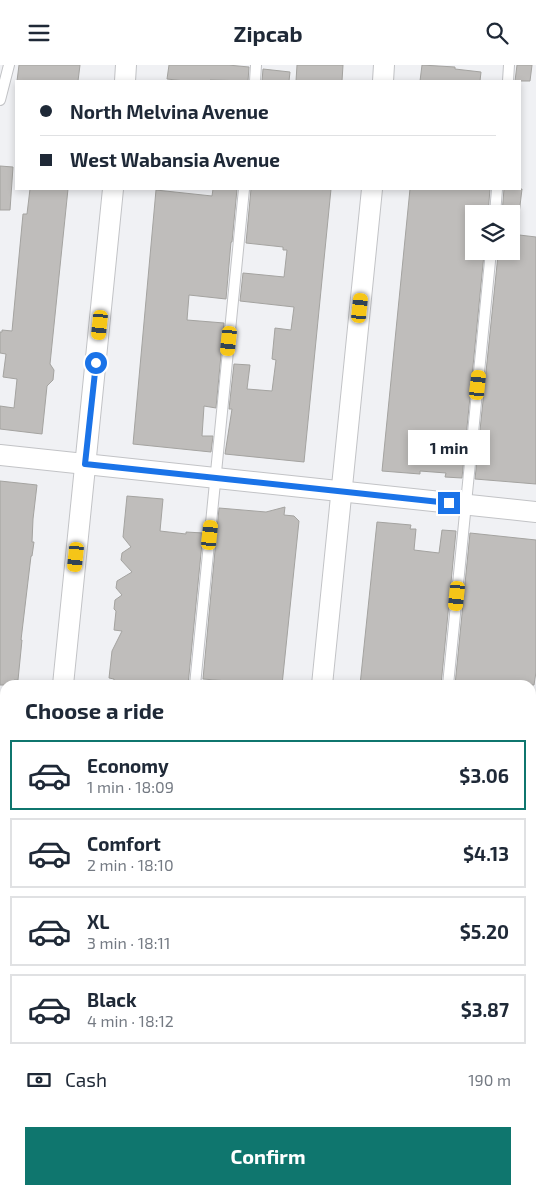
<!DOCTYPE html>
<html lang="en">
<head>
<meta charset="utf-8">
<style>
	:root { --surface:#fff; --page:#f2f2f3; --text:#1f2937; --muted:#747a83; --line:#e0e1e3; --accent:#0f766e }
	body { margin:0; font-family:"Exo 2",sans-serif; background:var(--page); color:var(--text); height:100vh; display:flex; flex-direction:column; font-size:19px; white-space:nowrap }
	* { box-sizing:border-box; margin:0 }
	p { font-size:16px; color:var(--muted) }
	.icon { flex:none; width:28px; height:28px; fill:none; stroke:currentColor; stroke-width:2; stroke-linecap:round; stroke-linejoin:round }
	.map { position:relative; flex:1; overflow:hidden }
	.details { position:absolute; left:0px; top:615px; width:536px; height:515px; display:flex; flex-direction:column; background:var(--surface); border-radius:15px 15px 0 0; box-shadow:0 2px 8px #0003 }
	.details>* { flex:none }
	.hud { position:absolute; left:15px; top:15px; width:506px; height:110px; border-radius:0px; box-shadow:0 2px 8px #0003; display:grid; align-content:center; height:110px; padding:0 25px; background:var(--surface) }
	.buttons { position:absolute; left:465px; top:140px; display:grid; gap:10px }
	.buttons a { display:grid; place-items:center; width:55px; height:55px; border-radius:0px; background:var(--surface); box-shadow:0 2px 8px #0003; font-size:25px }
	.end { position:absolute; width:22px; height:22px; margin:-11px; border:6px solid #1a73e8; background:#fff; box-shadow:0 0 0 2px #fff }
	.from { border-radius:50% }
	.bubble { position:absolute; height:35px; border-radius:0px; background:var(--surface); box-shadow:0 2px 8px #0003; font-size:16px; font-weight:700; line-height:35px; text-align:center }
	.car { position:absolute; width:15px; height:30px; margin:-15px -8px; border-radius:6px; box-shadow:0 0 4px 1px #0007; background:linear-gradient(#f5c518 24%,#345 0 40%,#f5c518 0 76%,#345 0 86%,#f5c518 0) }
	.hud b { display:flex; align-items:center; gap:18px; height:48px; font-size:19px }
	.hud b+b { border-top:1px solid var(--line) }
	.hud i { width:12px; height:12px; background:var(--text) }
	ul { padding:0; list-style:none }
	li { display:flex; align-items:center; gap:15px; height:70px; margin:0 10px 8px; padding:0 15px; border:2px solid var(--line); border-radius:0px }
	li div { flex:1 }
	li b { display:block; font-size:19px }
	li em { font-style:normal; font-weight:700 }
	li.current { border-color:var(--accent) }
	li>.icon { width:45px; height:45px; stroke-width:1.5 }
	h2 { padding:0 25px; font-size:22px; line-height:60px }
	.pay { display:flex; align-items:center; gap:12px; height:55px; padding:0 25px; font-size:19px }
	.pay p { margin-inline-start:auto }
	.button { display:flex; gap:10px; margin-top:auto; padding:10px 25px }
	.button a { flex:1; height:58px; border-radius:0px; background:var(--accent); color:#fff; font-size:20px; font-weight:700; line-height:58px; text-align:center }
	header { display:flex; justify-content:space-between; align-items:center; height:65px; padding:0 25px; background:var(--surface); font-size:22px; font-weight:700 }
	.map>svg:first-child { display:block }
	.building { fill:#bfbdbb; stroke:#a4a3a0 }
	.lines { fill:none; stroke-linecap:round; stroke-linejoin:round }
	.service-casing { stroke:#c2c3c6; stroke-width:12 }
	.minor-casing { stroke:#c2c3c6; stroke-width:22 }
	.primary-casing { stroke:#b67182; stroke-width:29 }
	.service { stroke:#fff; stroke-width:10 }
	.minor { stroke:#fff; stroke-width:20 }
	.primary { stroke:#fdbecd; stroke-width:28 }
	.route { stroke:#1a73e8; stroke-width:6 }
</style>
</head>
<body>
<header><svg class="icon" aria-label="menu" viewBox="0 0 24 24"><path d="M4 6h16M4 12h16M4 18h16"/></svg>Zipcab<svg class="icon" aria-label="search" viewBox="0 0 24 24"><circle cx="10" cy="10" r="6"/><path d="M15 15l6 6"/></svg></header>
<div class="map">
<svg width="536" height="1130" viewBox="0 0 536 1130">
	<rect width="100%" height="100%" fill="#f0f1f4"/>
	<g class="building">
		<path d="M 19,0 L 80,0 L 78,16 L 17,16 Z"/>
		<path d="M 169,0 L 228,0 L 249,2 L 248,16 L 210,15 L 210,16 L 185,16 L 167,14 Z"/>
		<path d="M 297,0 L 343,0 L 342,16 L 296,16 Z"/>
		<path d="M 422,0 L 455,2 L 455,4 L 481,7 L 480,16 L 420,16 Z"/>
		<path d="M 517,0 L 532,0 L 530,16 L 515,16 Z"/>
		<path d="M 263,4 L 290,7 L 289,16 L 262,16 Z"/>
		<path d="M 0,101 L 13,102 L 10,145 L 0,145 Z"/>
		<path d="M 30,124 L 68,124 L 50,299 L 54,305 L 53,315 L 47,321 L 42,369 L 0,364 L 0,341 L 14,343 L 17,314 L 3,312 L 6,289 L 0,288 L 0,267 L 2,267 L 2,265 L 12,266 L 23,149 L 27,149 Z"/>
		<path d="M 213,124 L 237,124 L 232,177 L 231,177 L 226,234 L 189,230 L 187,255 L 224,258 L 216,343 L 204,341 L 202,371 L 213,371 L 211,387 L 133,379 L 156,125 L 212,131 Z"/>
		<path d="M 251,124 L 331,124 L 304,397 L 225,389 L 232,344 L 229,344 L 234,299 L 250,300 L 247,324 L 272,326 L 276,295 L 272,294 L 275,263 L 291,265 L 294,242 L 240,236 L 243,208 L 284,212 L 287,185 L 283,185 L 283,182 L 246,178 Z"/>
		<path d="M 410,124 L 490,124 L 488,149 L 474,149 L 474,188 L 484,189 L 462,413 L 445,412 L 446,408 L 420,406 L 420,409 L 382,406 Z"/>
		<path d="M 504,124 L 522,124 L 519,149 L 502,149 Z"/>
		<path d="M 511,169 L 536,172 L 536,419 L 475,414 L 498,190 L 511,191 Z"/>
		<path d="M 0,416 L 37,420 L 33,454 L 32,477 L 34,477 L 32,491 L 31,491 L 21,575 L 22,575 L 18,615 L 14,615 L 13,620 L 0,620 Z"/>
		<path d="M 127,431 L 163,434 L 160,466 L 186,469 L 186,467 L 203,468 L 188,620 L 157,617 L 157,620 L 122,620 L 114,619 L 114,614 L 109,613 L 112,586 L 122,566 L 114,565 L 116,546 L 114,544 L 115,535 L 122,530 L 116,523 L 117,516 L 132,507 L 121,495 L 122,488 L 131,482 L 123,472 Z"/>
		<path d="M 285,442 L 284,450 L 294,451 L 299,456 L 282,620 L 245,620 L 240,617 L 203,614 L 219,443 L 266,447 Z"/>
		<path d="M 377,457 L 411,460 L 410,464 L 416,464 L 414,485 L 439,488 L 442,465 L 456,466 L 441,620 L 360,620 Z"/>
		<path d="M 470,468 L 536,475 L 536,607 L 534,620 L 455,620 Z"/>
	</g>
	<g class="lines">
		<defs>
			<g id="service">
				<path d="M 255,16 L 256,0"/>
				<path d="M 508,16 L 509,0"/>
				<path d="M 0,35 L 9,0"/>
				<path d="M 495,149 L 497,124"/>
				<path d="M 195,620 L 244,124"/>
				<path d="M 448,620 L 491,186"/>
				<path d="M 0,756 L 5,757"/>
				<path d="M 0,789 L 5,790"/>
				<path d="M 531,813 L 536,813"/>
				<path d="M 0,1038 L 5,1039"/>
				<path d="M 531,1094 L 536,1094"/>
				<path d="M 1,1130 L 5,1077"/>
				<path d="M 271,1130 L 271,1125"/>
			</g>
			<g id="minor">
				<path d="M 125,16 L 126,0"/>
				<path d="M 383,16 L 384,0"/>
				<path d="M 0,390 L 536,447"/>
				<path d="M 63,620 L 113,124"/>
				<path d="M 322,620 L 372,124"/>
				<path d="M 136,1130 L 136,1125"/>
				<path d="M 409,1130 L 409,1125"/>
			</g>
			<g id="primary">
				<path d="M 0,897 L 5,898"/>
				<path d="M 531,954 L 536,955"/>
			</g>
		</defs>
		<use href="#service" class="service-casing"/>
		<use href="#minor" class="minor-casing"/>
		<use href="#primary" class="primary-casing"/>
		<use href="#service" class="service"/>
		<use href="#minor" class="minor"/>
		<use href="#primary" class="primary"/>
	</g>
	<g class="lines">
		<path class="route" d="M 96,298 L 85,399 L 449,438"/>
	</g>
</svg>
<div class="buttons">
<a><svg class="icon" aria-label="layers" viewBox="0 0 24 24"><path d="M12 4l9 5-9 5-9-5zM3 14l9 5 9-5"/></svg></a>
</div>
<i class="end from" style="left:96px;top:298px"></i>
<i class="end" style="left:449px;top:438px"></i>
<div class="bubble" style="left:408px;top:365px;width:82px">1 min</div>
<i class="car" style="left:360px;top:243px;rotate:6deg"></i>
<i class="car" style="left:100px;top:260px;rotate:186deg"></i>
<i class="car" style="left:229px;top:276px;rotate:186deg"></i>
<i class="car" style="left:478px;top:320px;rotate:6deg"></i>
<i class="car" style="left:210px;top:470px;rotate:6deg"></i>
<i class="car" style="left:76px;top:492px;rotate:186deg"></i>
<i class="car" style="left:457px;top:531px;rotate:186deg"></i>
<div class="hud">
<b><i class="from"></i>North Melvina Avenue</b>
<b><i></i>West Wabansia Avenue</b>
</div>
<section class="details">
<h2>Choose a ride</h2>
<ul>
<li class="current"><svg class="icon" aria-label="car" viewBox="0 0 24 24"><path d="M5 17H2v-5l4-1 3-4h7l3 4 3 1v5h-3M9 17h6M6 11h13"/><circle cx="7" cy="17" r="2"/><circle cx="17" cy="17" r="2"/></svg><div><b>Economy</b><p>1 min · 18:09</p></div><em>$3.06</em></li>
<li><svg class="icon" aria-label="car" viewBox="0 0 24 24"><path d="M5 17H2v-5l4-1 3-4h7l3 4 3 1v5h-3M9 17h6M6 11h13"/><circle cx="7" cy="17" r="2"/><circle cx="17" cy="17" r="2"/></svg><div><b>Comfort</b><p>2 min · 18:10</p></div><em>$4.13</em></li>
<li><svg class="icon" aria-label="car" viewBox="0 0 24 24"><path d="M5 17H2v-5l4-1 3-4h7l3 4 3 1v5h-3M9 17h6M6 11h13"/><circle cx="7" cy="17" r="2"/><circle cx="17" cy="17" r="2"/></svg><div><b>XL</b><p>3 min · 18:11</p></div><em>$5.20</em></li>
<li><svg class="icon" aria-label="car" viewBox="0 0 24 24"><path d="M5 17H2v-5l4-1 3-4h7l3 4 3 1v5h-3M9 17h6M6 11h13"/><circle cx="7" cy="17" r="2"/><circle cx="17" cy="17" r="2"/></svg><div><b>Black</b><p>4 min · 18:12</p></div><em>$3.87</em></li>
</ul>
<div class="pay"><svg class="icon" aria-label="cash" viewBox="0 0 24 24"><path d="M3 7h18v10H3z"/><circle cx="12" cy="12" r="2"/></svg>Cash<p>190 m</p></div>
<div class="button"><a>Confirm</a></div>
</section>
</div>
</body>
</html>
